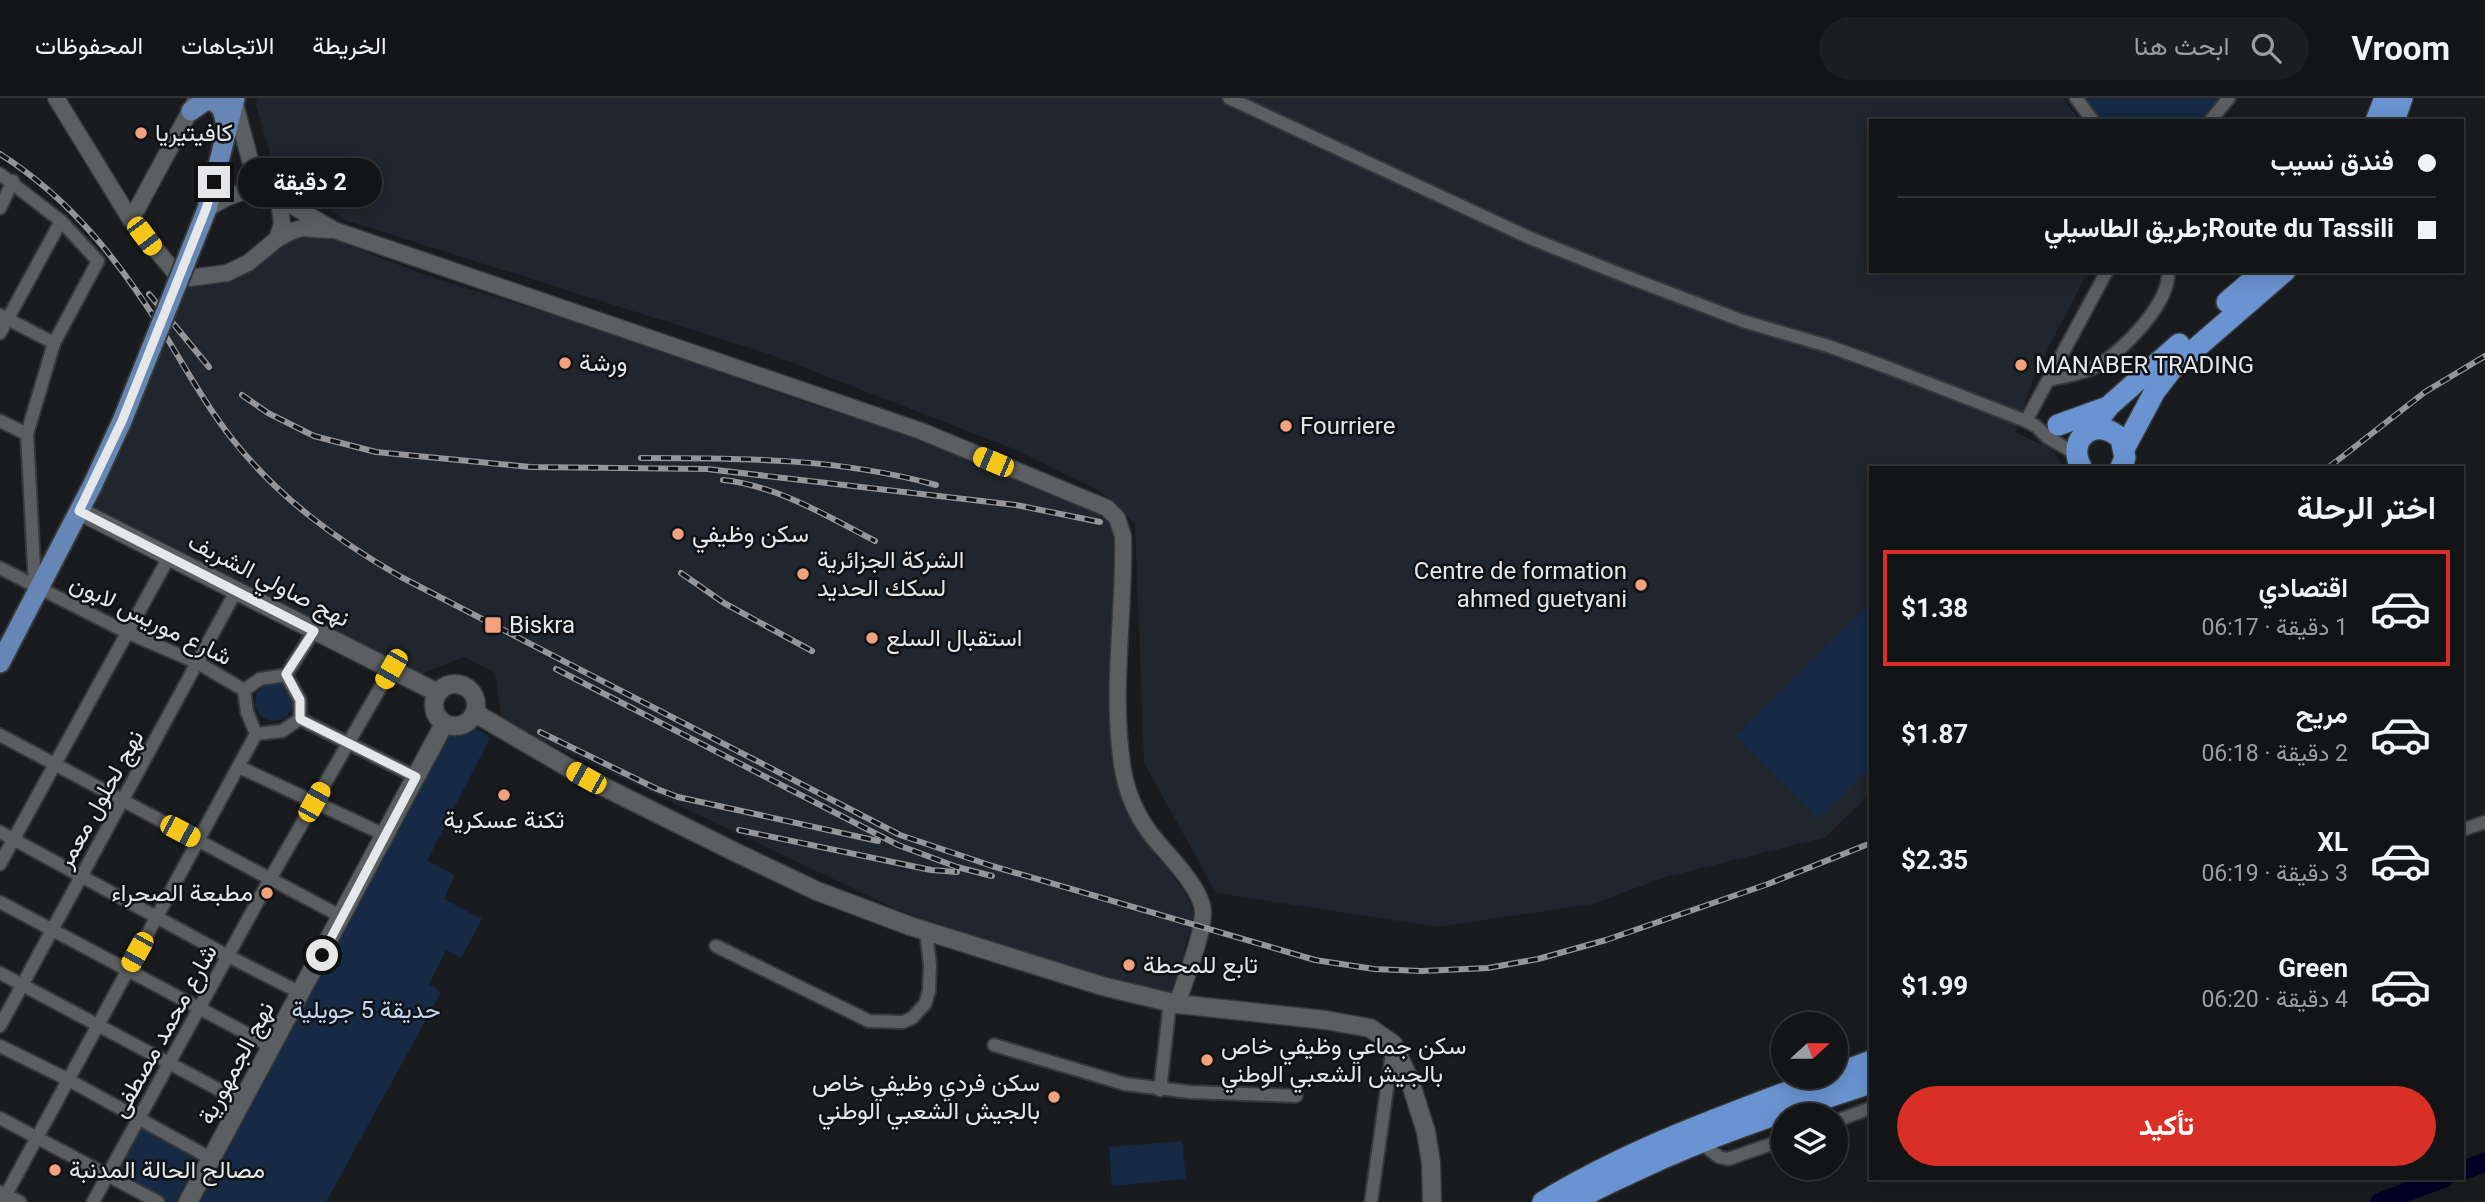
<!DOCTYPE html>
<html lang="ar">
<head>
<meta charset="utf-8">
<style>
	:root { --surface:#131416; --page:#1c1d1f; --text:#f1f3f6; --muted:#9d9ea1; --line:#323335; --accent:#d93025 }
	body { margin:0; font-family:Roboto,Vazirmatn,sans-serif; background:var(--page); color:var(--text); direction:rtl; height:100vh; display:flex; flex-direction:column; font-size:26px; white-space:nowrap }
	* { box-sizing:border-box; margin:0 }
	p { font-size:23px; color:var(--muted) }
	.icon { flex:none; width:38px; height:38px; fill:none; stroke:currentColor; stroke-width:2; stroke-linecap:round; stroke-linejoin:round }
	.map { position:relative; flex:1; overflow:hidden; direction:ltr }
	.side { position:absolute; left:1869px; top:368px; width:595px; height:714px; display:flex; flex-direction:column; background:var(--surface); border-radius:0px; box-shadow:0 4px 18px #0003,0 0 0 2px var(--line); direction:rtl }
	.side>* { flex:none }
	.banner { position:absolute; left:1869px; top:21px; width:595px; height:154px; border-radius:0px; box-shadow:0 4px 18px #0003,0 0 0 2px var(--line); direction:rtl; display:grid; align-content:center; height:154px; padding:0 28px; background:var(--surface) }
	.needle { width:46px; rotate:69deg }
	.controls { position:absolute; left:1771px; top:914px; display:grid; gap:14px }
	.controls a { display:grid; place-items:center; width:77px; height:77px; border-radius:50%; background:var(--surface); box-shadow:0 4px 18px #0003,0 0 0 2px var(--line); font-size:35px }
	.end { position:absolute; width:32px; height:32px; margin:-16px; border:9px solid #e5e7e9; background:#111; box-shadow:0 0 0 4px #111 }
	.from { border-radius:50% }
	.bubble { position:absolute; height:49px; border-radius:24px; background:var(--surface); box-shadow:0 4px 18px #0003,0 0 0 2px var(--line); font-size:23px; font-weight:700; line-height:49px; text-align:center; direction:rtl }
	.car { position:absolute; width:21px; height:42px; margin:-21px -10px; border-radius:9px; box-shadow:0 0 5px 2px #0007; background:linear-gradient(#f5c518 24%,#345 0 40%,#f5c518 0 76%,#345 0 86%,#f5c518 0) }
	.banner b { display:flex; align-items:center; gap:24px; height:66px; font-size:26px }
	.banner b+b { border-top:2px solid var(--line) }
	.banner i { width:18px; height:18px; background:var(--text) }
	ul { padding:0; list-style:none }
	li { display:flex; align-items:center; gap:21px; height:116px; margin:0 14px 10px; padding:0 14px; border:4px solid transparent; border-radius:0px }
	li div { flex:1 }
	li b { display:block; font-size:26px }
	li em { font-style:normal; font-weight:700 }
	li.current { border-color:var(--accent) }
	li>.icon { width:63px; height:63px; stroke-width:1.5 }
	h2 { padding:0 28px; font-size:32px; line-height:84px }
	.action { display:flex; gap:14px; margin-top:auto; padding:14px 28px }
	.action a { flex:1; height:80px; border-radius:42px; background:var(--accent); color:#fff; font-size:28px; font-weight:700; line-height:80px; text-align:center }
	header { display:flex; align-items:center; gap:42px; box-sizing:border-box; height:98px; padding:0 35px; background:var(--surface); border-bottom:2px solid var(--line) }
	header strong { font-size:33px }
	nav { display:flex; gap:38px; margin-inline-start:auto; font-size:24px }
	.search { width:490px; height:63px; background:var(--page); display:flex; align-items:center; gap:18px; box-sizing:border-box; padding:0 24px; border-radius:38px; color:var(--muted); font-size:26px }
	.map>svg:first-child { display:block }
	.built { fill:#20262d }
	.green { fill:#162a45 }
	.lines { fill:none; stroke-linecap:round; stroke-linejoin:round }
	.river { stroke:#000125; stroke-width:19 }
	.minor-casing { stroke:#36383a; stroke-width:16 }
	.tertiary-casing { stroke:#36383a; stroke-width:19 }
	.secondary-casing { stroke:#36383a; stroke-width:21 }
	.primary-casing { stroke:#36383a; stroke-width:23 }
	.trunk-casing { stroke:#36383a; stroke-width:24 }
	.minor { stroke:#5c5f62; stroke-width:12 }
	.tertiary { stroke:#5c5f62; stroke-width:16 }
	.secondary { stroke:#5c5f62; stroke-width:18 }
	.primary { stroke:#6687b5; stroke-width:19 }
	.trunk { stroke:#6a94d1; stroke-width:21 }
	.rail-casing { stroke:#949699; stroke-width:6 }
	.rail { stroke:#101215; stroke-width:3.5; stroke-dasharray:10; stroke-linecap:butt }
	.primary-bridge-casing { stroke:#36383a; stroke-width:23; stroke-linecap:butt }
	.primary-bridge { stroke:#6687b5; stroke-width:19 }
	.route { stroke:#e5e7e9; stroke-width:9 }
	.poi-dot { fill:#f1a27b; stroke:#101215; stroke-width:2.5 }
	.labels { text-anchor:middle; stroke-width:5; stroke-linejoin:round; paint-order:stroke }
	.poi-label { font-size:24px; fill:#e5e7e9; stroke:#101215; text-anchor:start }
	.street-label { font-size:24px; fill:#e5e7e9; stroke:#101215 }
	.park-label { font-size:24px; fill:#c3d7f3; stroke:#101215 }
</style>
</head>
<body>
<header>
<strong>Vroom</strong>
<div class="search"><svg class="icon" aria-label="search" viewBox="0 0 24 24"><circle cx="10" cy="10" r="6"/><path d="M15 15l6 6"/></svg>ابحث هنا</div>
<nav><a>الخريطة</a><a>الاتجاهات</a><a>المحفوظات</a></nav>
</header>
<div class="map">
<svg width="2485" height="1104" viewBox="0 0 2485 1104">
	<rect width="100%" height="100%" fill="#191b1e"/>
	<g class="built">
		<path d="M 257,0 L 2063,0 L 2080,23 L 1871,23 L 1871,173 L 2088,173 L 2035,276 L 2015,334 L 2051,351 L 2062,366 L 2061,369 L 1871,369 L 1871,695 L 1826,739 L 1666,779 L 1592,806 L 1438,829 L 1216,795 L 1144,665 L 1135,426 L 1101,394 L 1014,351 L 769,256 L 345,122 L 275,72 L 256,8 Z"/>
		<path d="M 302,138 L 334,141 L 427,178 L 612,235 L 801,303 L 918,341 L 1093,411 L 1111,426 L 1115,449 L 1110,623 L 1116,680 L 1131,720 L 1188,799 L 1194,816 L 1173,896 L 1052,863 L 898,812 L 502,623 L 495,575 L 464,559 L 421,576 L 91,408 L 131,327 L 189,187 L 220,184 L 251,172 L 279,150 Z"/>
	</g>
	<g class="green">
		<path d="M 2085,0 L 2223,0 L 2203,23 L 2103,23 Z"/>
		<path d="M 1871,504 L 1871,668 L 1818,721 L 1736,638 Z"/>
		<circle cx="274" cy="604" r="19"/>
		<path d="M 469,630 L 479,632 L 490,640 L 427,763 L 455,777 L 444,801 L 482,821 L 461,860 L 446,852 L 429,886 L 441,894 L 326,1104 L 200,1104 L 449,637 L 458,632 Z"/>
		<path d="M 141,1028 L 204,1063 L 181,1104 L 168,1104 L 115,1075 Z"/>
		<path d="M 1182,1043 L 1186,1081 L 1112,1088 L 1109,1049 Z"/>
	</g>
	<g class="lines">
		<g class="river">
			<path d="M 2462,1073 L 2485,1064"/>
			<path d="M 2380,1104 L 2444,1080"/>
		</g>
		<defs>
			<g id="minor">
				<path d="M 1229,0 L 1530,140 L 1617,175 L 1743,223 L 1828,248 L 1884,268 L 2026,323 L 2036,328 L 2047,339 L 2076,356"/>
				<path d="M 2076,0 L 2093,23"/>
				<path d="M 2210,23 L 2229,0"/>
				<path d="M 0,76 L 61,123 L 98,163 L 54,245 L 27,336 L 35,488"/>
				<path d="M 0,110 L 13,83"/>
				<path d="M 0,217 L 54,245"/>
				<path d="M 0,235 L 61,123"/>
				<path d="M 2049,282 C 2065,278 2083,276 2097,268 C 2123,253 2171,204 2168,173"/>
				<path d="M 0,323 L 27,336"/>
				<path d="M 2026,323 L 2107,173"/>
				<path d="M 0,470 L 126,534 L 198,565 L 244,592"/>
				<path d="M 286,577 L 300,602 L 300,621 L 282,633 L 256,636 L 247,614 L 244,592 L 260,581 Z"/>
				<path d="M 286,577 L 314,533"/>
				<path d="M 300,621 L 416,679"/>
				<path d="M 0,637 L 342,819"/>
				<path d="M 239,669 L 385,737"/>
				<path d="M 2462,732 L 2485,724"/>
				<path d="M 0,734 L 228,858 L 301,895"/>
				<path d="M 0,766 L 169,459"/>
				<path d="M 0,804 L 272,949"/>
				<path d="M 716,848 L 869,923 L 903,924 L 912,920 L 925,906 L 929,893 L 930,867 L 926,833"/>
				<path d="M 0,875 L 242,1004"/>
				<path d="M 0,928 L 236,493"/>
				<path d="M 994,947 L 1125,986 L 1190,994 L 1296,998"/>
				<path d="M 0,948 L 67,981 L 212,1061"/>
				<path d="M 1160,992 L 1170,904"/>
				<path d="M 0,1020 L 158,1104"/>
				<path d="M 1836,1023 L 1871,1010"/>
				<path d="M 1700,1044 L 1719,1059 L 1728,1061 L 1783,1042"/>
				<path d="M 0,1094 L 20,1104"/>
				<path d="M 2,1104 L 256,636"/>
				<path d="M 93,1104 L 270,781 L 391,571"/>
				<path d="M 1371,1104 L 1393,948"/>
			</g>
			<g id="tertiary">
				<path d="M 56,0 L 131,122 L 173,172 L 190,180 L 227,175 L 248,165 L 277,141 L 292,133 L 302,130 L 328,132"/>
				<path d="M 234,2 L 250,62 L 265,92 L 334,132 L 921,333 L 1107,410 L 1117,420 L 1123,438 C 1125,515 1110,595 1123,672 C 1127,695 1136,716 1150,735 C 1165,755 1202,789 1203,814 C 1203,837 1185,882 1177,906"/>
				<path d="M 207,111 C 229,97 239,93 265,92"/>
				<path d="M 131,122 L 196,2"/>
				<path d="M 277,141 L 282,126 L 279,102"/>
			</g>
			<g id="secondary">
				<path d="M 79,413 L 438,595"/>
				<circle cx="455" cy="607" r="21"/>
				<path d="M 475,615 L 586,680 L 735,754 L 817,793 L 910,828 L 1102,888 L 1177,906 L 1325,922 L 1370,930 L 1393,946 L 1410,983 L 1426,1034 L 1431,1065 L 1432,1104"/>
				<path d="M 188,1104 L 444,626"/>
			</g>
			<g id="primary">
				<path d="M 191,13 L 205,3 L 214,3 L 222,11 L 227,30"/>
				<path d="M 207,111 L 235,0"/>
				<path d="M 0,565 L 92,388 L 122,323"/>
			</g>
			<g id="trunk">
				<path d="M 2376,23 L 2385,0"/>
				<path d="M 2394,23 L 2402,0"/>
				<path d="M 2227,204 L 2263,173"/>
				<path d="M 2058,327 L 2108,309"/>
				<path d="M 2091,332 L 2109,308 L 2179,246"/>
				<path d="M 2125,349 L 2155,293 L 2172,271 L 2285,173"/>
				<path d="M 2081,369 C 2065,339 2098,317 2121,341 L 2125,360 L 2121,369"/>
				<path d="M 1836,976 L 1871,963"/>
				<path d="M 1543,1104 C 1635,1048 1730,1016 1830,978"/>
				<path d="M 1574,1104 C 1594,1091 1616,1082 1637,1072 C 1713,1036 1791,1011 1871,985"/>
			</g>
		</defs>
		<use href="#minor" class="minor-casing"/>
		<use href="#tertiary" class="tertiary-casing"/>
		<use href="#secondary" class="secondary-casing"/>
		<use href="#primary" class="primary-casing"/>
		<use href="#trunk" class="trunk-casing"/>
		<use href="#minor" class="minor"/>
		<use href="#tertiary" class="tertiary"/>
		<use href="#secondary" class="secondary"/>
		<use href="#primary" class="primary"/>
		<use href="#trunk" class="trunk"/>
		<defs>
			<g id="rail">
				<path d="M 0,56 C 71,101 120,164 164,235 C 186,271 207,309 233,342 C 280,401 337,442 401,479 L 900,737 L 992,768 L 1315,862 L 1374,871 L 1421,873 L 1488,870 L 1538,861 L 1606,842 L 1768,786 L 1871,745"/>
				<path d="M 149,196 L 209,269"/>
				<path d="M 242,297 L 268,315 L 314,338 L 376,354 L 530,369 L 707,371 L 1016,407 L 1100,424"/>
				<path d="M 641,360 C 740,360 839,360 936,387"/>
				<path d="M 2329,369 L 2425,294 L 2485,258"/>
				<path d="M 723,382 C 778,388 827,418 875,443"/>
				<path d="M 681,475 L 724,505 L 812,553"/>
				<path d="M 556,571 L 898,747 L 957,769 L 992,778"/>
				<path d="M 540,634 L 657,691 L 678,699 L 878,743"/>
				<path d="M 739,732 L 931,772 L 957,774"/>
			</g>
		</defs>
		<use href="#rail" class="rail-casing"/>
		<use href="#rail" class="rail"/>
		<defs>
			<path id="primary-bridge" d="M 122,323 L 207,111"/>
		</defs>
		<use href="#primary-bridge" class="primary-bridge-casing"/>
		<use href="#primary-bridge" class="primary-bridge"/>
	</g>
	<g class="lines">
		<path class="route" d="M 214,84 L 206,111 L 122,323 L 79,413 L 314,533 L 286,576 L 300,602 L 300,621 L 416,679 L 322,857"/>
	</g>
	<g class="poi-dot">
		<circle cx="141" cy="35" r="7"/>
		<circle cx="565" cy="265" r="7"/>
		<circle cx="2021" cy="267" r="7"/>
		<circle cx="1286" cy="328" r="7"/>
		<circle cx="678" cy="436" r="7"/>
		<circle cx="803" cy="476" r="7"/>
		<circle cx="1641" cy="487" r="7"/>
		<rect x="484" y="518" width="18" height="18" rx="3.5"/>
		<circle cx="872" cy="540" r="7"/>
		<circle cx="504" cy="697" r="7"/>
		<circle cx="267" cy="795" r="7"/>
		<circle cx="1129" cy="867" r="7"/>
		<circle cx="1207" cy="962" r="7"/>
		<circle cx="1054" cy="999" r="7"/>
		<circle cx="55" cy="1072" r="7"/>
	</g>
	<g class="labels">
		<g class="poi-label">
			<text x="155" y="43">كافيتيريا</text>
			<text x="579" y="273">ورشة</text>
			<text x="2035" y="275">MANABER TRADING</text>
			<text x="1300" y="336">Fourriere</text>
			<text x="692" y="444">سكن وظيفي</text>
			<text x="817" y="470">الشركة الجزائرية<tspan x="817" dy="28">لسكك الحديد</tspan></text>
			<text x="1627" y="481" text-anchor="end">Centre de formation<tspan x="1627" dy="28">ahmed guetyani</tspan></text>
			<text x="509" y="535">Biskra</text>
			<text x="886" y="548">استقبال السلع</text>
			<text x="504" y="730" text-anchor="middle">ثكنة عسكرية</text>
			<text x="253" y="803" text-anchor="end">مطبعة الصحراء</text>
			<text x="1143" y="875">تابع للمحطة</text>
			<text x="1221" y="956">سكن جماعي وظيفي خاص<tspan x="1221" dy="28">بالجيش الشعبي الوطني</tspan></text>
			<text x="1040" y="993" text-anchor="end">سكن فردي وظيفي خاص<tspan x="1040" dy="28">بالجيش الشعبي الوطني</tspan></text>
			<text x="69" y="1080">مصالح الحالة المدنبة</text>
		</g>
		<g class="street-label">
			<text transform="translate(269 482) rotate(27)" y="8">نهج صاولي الشربف</text>
			<text transform="translate(151 522) rotate(26)" y="8">شارع موريس لابون</text>
			<text transform="translate(100 701) rotate(-61)" y="8">نهج لحلول معمر</text>
			<text transform="translate(164 933) rotate(-61)" y="8">شارع محمد مصطفى</text>
			<text transform="translate(236 965) rotate(-62)" y="8">نهج الجمهورية</text>
		</g>
		<g class="park-label">
			<text x="366" y="920">حديقة 5 جويلية</text>
		</g>
	</g>
</svg>
<div class="controls">
<a><svg class="needle" viewBox="-14 -14 28 28"><path d="M0-13l5 13h-10z" fill="#e53935"/><path d="M0 13l5-13h-10z" fill="#9d9ea1"/></svg></a>
<a><svg class="icon" aria-label="layers" viewBox="0 0 24 24"><path d="M12 4l9 5-9 5-9-5zM3 14l9 5 9-5"/></svg></a>
</div>
<i class="end from" style="left:322px;top:857px"></i>
<i class="end" style="left:214px;top:84px"></i>
<div class="bubble" style="left:238px;top:60px;width:144px">2 دقيقة</div>
<i class="car" style="left:144px;top:138px;rotate:143deg"></i>
<i class="car" style="left:993px;top:364px;rotate:293deg"></i>
<i class="car" style="left:391px;top:571px;rotate:210deg"></i>
<i class="car" style="left:586px;top:680px;rotate:299deg"></i>
<i class="car" style="left:314px;top:704px;rotate:29deg"></i>
<i class="car" style="left:180px;top:733px;rotate:118deg"></i>
<i class="car" style="left:137px;top:854px;rotate:209deg"></i>
<div class="banner">
<b><i class="from"></i>فندق نسيب</b>
<b><i></i>Route du Tassili;طريق الطاسيلي</b>
</div>
<section class="side">
<h2>اختر الرحلة</h2>
<ul>
<li class="current"><svg class="icon" aria-label="car" viewBox="0 0 24 24"><path d="M5 17H2v-5l4-1 3-4h7l3 4 3 1v5h-3M9 17h6M6 11h13"/><circle cx="7" cy="17" r="2"/><circle cx="17" cy="17" r="2"/></svg><div><b>اقتصادي</b><p>1 دقيقة · 06:17</p></div><em>$1.38</em></li>
<li><svg class="icon" aria-label="car" viewBox="0 0 24 24"><path d="M5 17H2v-5l4-1 3-4h7l3 4 3 1v5h-3M9 17h6M6 11h13"/><circle cx="7" cy="17" r="2"/><circle cx="17" cy="17" r="2"/></svg><div><b>مريح</b><p>2 دقيقة · 06:18</p></div><em>$1.87</em></li>
<li><svg class="icon" aria-label="car" viewBox="0 0 24 24"><path d="M5 17H2v-5l4-1 3-4h7l3 4 3 1v5h-3M9 17h6M6 11h13"/><circle cx="7" cy="17" r="2"/><circle cx="17" cy="17" r="2"/></svg><div><b>XL</b><p>3 دقيقة · 06:19</p></div><em>$2.35</em></li>
<li><svg class="icon" aria-label="car" viewBox="0 0 24 24"><path d="M5 17H2v-5l4-1 3-4h7l3 4 3 1v5h-3M9 17h6M6 11h13"/><circle cx="7" cy="17" r="2"/><circle cx="17" cy="17" r="2"/></svg><div><b>Green</b><p>4 دقيقة · 06:20</p></div><em>$1.99</em></li>
</ul>
<div class="action"><a>تأكيد</a></div>
</section>
</div>
</body>
</html>
